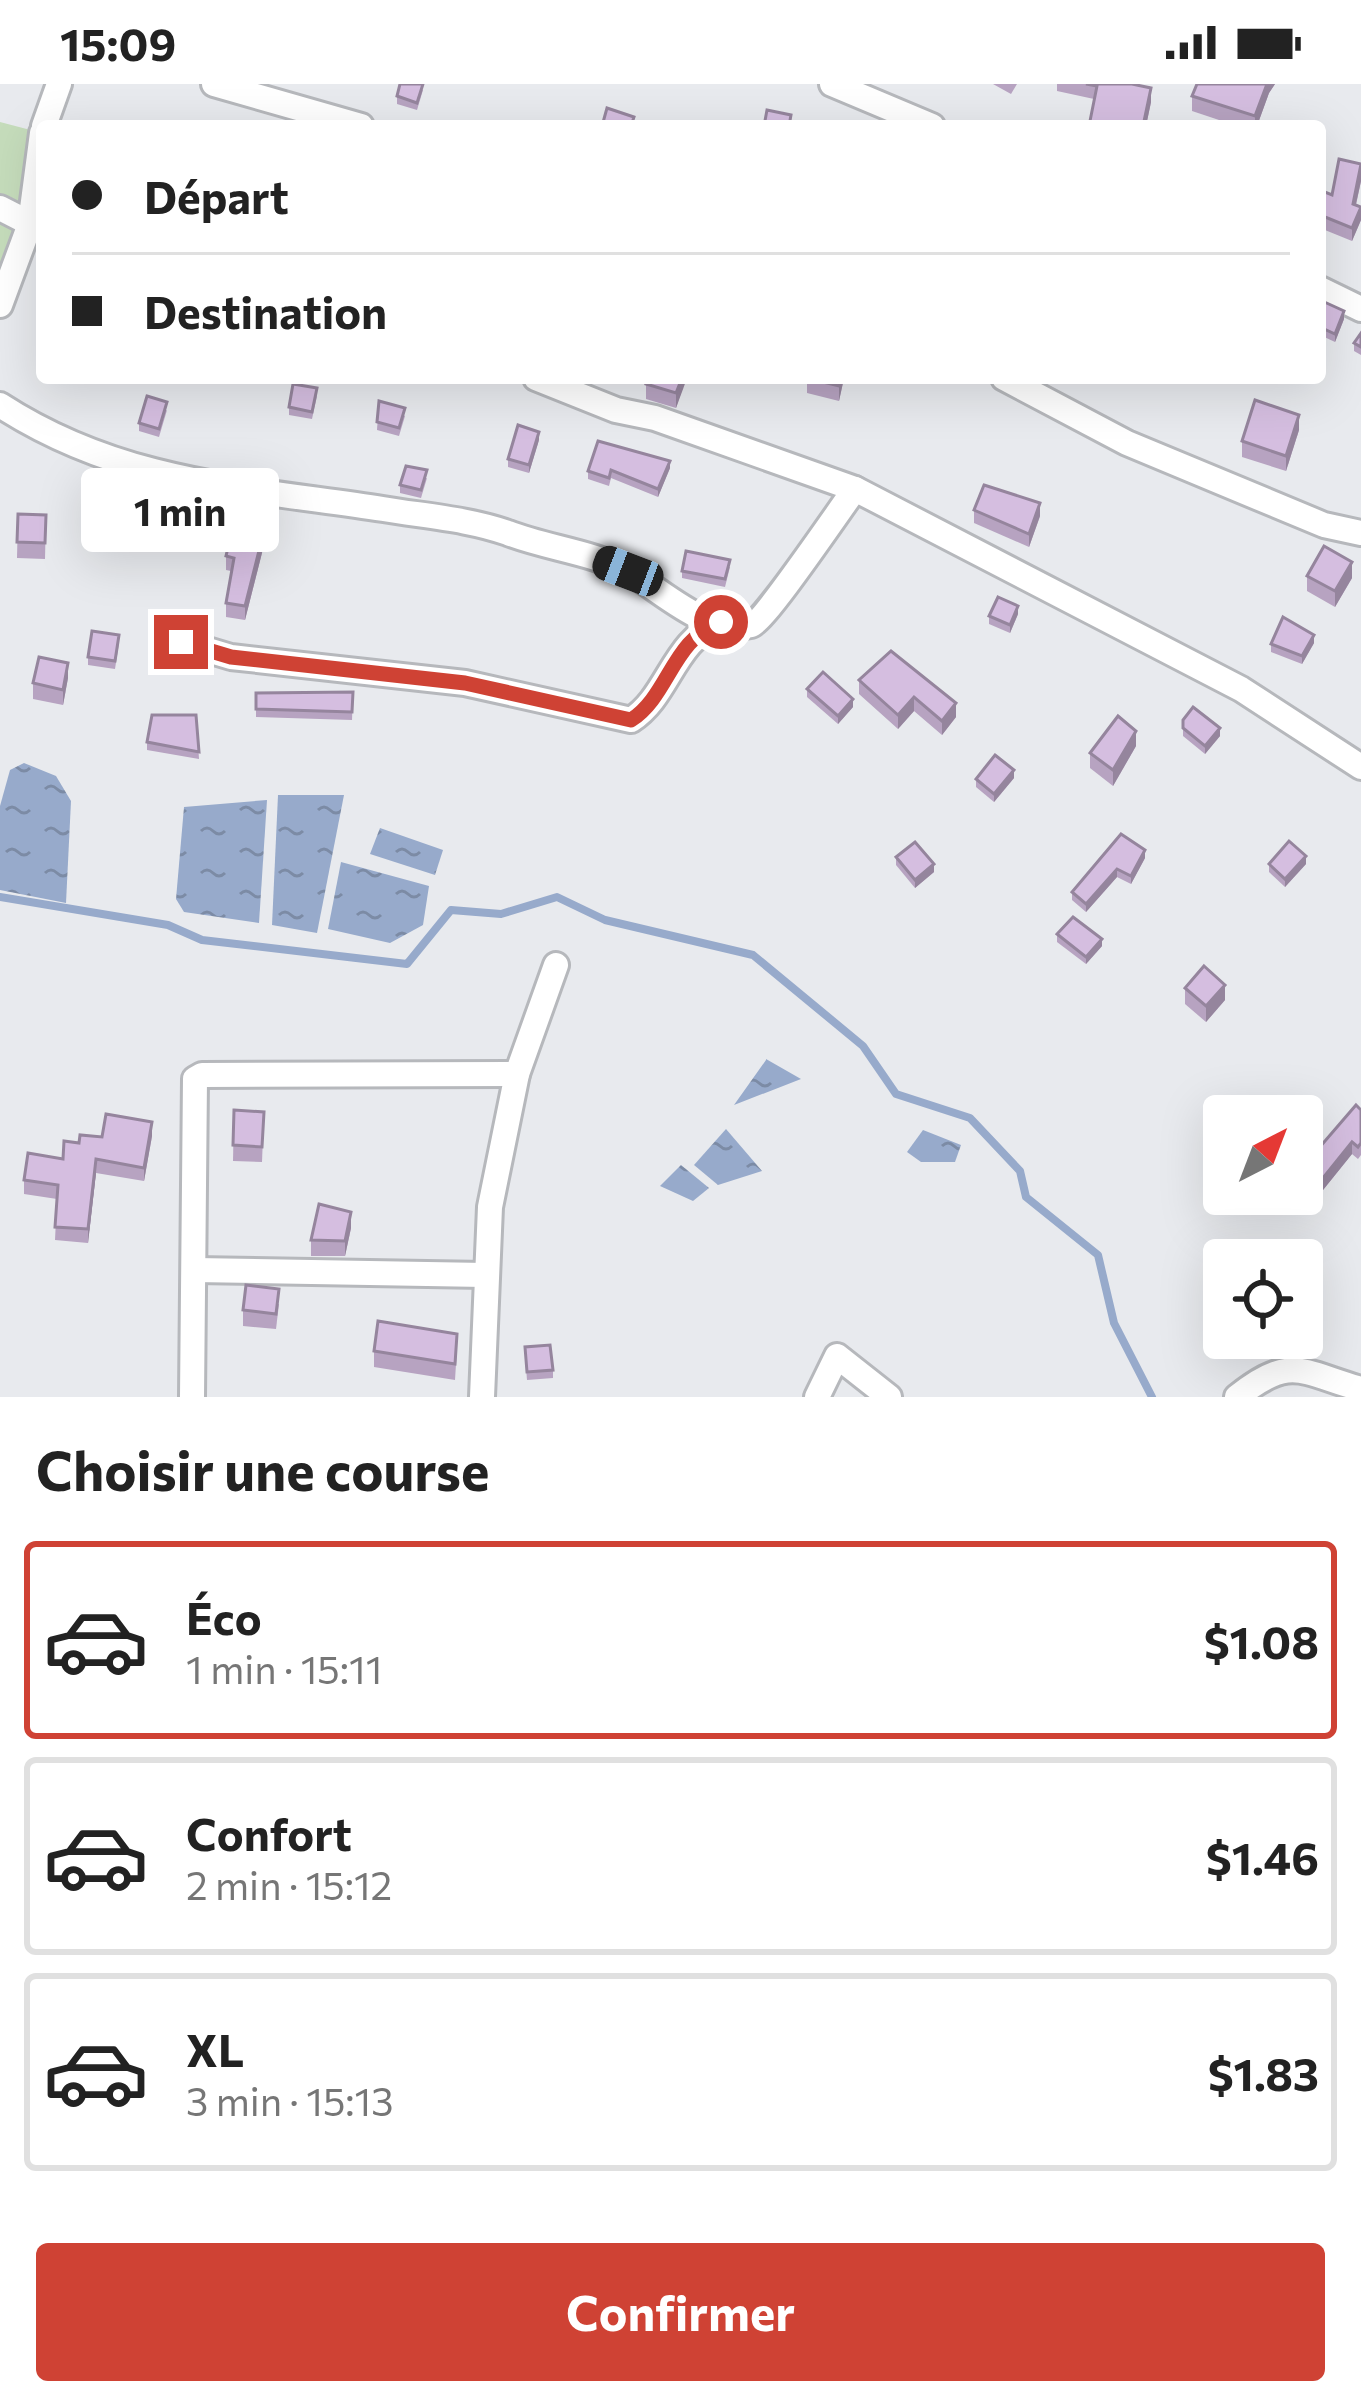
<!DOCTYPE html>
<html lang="fr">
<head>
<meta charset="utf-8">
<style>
	:root { --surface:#fff; --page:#f6f6f6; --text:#222; --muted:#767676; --line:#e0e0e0; --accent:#cf4234 }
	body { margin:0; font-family:Commissioner,sans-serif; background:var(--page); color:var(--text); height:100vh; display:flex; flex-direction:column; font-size:45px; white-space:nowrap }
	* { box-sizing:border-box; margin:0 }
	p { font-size:39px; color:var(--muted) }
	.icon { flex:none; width:66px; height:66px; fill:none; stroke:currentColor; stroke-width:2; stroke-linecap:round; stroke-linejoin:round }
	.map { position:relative; height:1313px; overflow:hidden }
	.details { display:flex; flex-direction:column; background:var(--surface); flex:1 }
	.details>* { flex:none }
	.banner { position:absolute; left:36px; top:36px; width:1290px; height:264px; border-radius:12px; box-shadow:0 12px 48px #0002; display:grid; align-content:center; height:264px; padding:0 36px; background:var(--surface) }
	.needle { width:78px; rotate:42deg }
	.buttons { position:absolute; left:1203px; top:1011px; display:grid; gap:24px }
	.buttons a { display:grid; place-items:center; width:120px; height:120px; border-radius:12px; background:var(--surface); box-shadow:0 12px 48px #0002; font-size:60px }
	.end { position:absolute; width:54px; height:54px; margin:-27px; border:15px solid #cf4234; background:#fff; box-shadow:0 0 0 6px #fff }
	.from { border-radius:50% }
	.bubble { position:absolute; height:84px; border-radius:12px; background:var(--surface); box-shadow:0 12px 48px #0002; font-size:39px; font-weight:700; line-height:84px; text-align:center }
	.car { position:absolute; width:36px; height:72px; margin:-36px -18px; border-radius:15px; box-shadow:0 0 9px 3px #0007; background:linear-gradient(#222 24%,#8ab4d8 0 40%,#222 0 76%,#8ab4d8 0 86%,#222 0) }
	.banner b { display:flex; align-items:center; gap:42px; height:114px; font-size:45px }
	.banner b+b { border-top:3px solid var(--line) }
	.banner i { width:30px; height:30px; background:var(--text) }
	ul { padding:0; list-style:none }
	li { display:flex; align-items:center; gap:36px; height:198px; margin:0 24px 18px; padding:0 12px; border:6px solid var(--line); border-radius:12px }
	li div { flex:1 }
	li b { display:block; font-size:45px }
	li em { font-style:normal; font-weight:700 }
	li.current { border-color:var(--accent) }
	li>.icon { width:108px; height:108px; stroke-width:1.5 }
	h2 { padding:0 36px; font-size:54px; line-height:144px }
	.button { display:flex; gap:24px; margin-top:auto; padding:24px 36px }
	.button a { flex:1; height:138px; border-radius:12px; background:var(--accent); color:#fff; font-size:48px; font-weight:700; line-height:138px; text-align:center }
	.status { display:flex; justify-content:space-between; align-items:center; height:84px; padding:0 60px; background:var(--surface); direction:ltr }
	.status svg { height:33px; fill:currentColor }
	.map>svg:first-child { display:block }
	.grass { fill:#c5dcbb }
	.water { fill:url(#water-ripples) }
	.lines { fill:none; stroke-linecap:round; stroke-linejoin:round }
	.stream { stroke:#97aacb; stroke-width:8 }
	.minor-casing { stroke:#b6b8bc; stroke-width:30 }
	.minor { stroke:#fff; stroke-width:24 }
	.wall { fill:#b7a3c1 }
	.shaded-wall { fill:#95859d }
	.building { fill:#d5bee0; stroke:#95859d; stroke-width:3 }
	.route { stroke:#cf4234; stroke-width:15 }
</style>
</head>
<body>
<div class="status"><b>15:09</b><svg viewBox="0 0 49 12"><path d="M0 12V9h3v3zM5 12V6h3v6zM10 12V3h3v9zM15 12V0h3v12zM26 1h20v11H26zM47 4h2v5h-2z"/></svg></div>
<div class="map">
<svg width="1361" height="1313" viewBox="0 0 1361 1313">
	<defs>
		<pattern id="water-ripples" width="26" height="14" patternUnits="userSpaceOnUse" patternTransform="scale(3)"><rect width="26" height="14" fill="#97aacb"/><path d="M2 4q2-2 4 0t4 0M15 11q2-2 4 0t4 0" fill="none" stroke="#7c8ba5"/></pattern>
	</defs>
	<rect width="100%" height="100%" fill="#e8eaee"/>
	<path class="grass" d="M 0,38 L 42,49 L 0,220 Z"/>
	<g class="water">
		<path d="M 24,679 L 56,692 L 71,717 L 66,819 L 0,806 L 0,722 L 10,686 Z"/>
		<path d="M 278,711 L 344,711 L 317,849 L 272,841 Z"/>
		<path d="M 267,716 L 259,839 L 184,828 L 176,815 L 184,723 Z"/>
		<path d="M 380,744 L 443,766 L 435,791 L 370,770 Z"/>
		<path d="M 341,778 L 429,802 L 423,841 L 390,859 L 328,845 Z"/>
		<path d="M 766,975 L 801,995 L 734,1021 L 766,976 Z"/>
		<path d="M 726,1045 L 762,1087 L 718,1101 L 694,1081 Z"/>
		<path d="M 923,1046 L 961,1061 L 955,1078 L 921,1078 L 907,1068 Z"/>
		<path d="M 681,1081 L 709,1104 L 693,1117 L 660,1102 Z"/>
	</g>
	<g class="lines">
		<path class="stream" d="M 0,813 L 168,841 L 202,856 L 407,880 L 451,826 L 501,830 L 557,813 L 605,836 L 753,871 L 863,962 L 896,1010 L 970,1034 L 1020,1087 L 1026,1113 L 1098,1171 L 1114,1239 L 1152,1313"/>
		<defs>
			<g id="minor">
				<path d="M 214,0 L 361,42"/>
				<path d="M 832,0 L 932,42"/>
				<path d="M 44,42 L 59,0"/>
				<path d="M 0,124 L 41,145"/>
				<path d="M 1320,205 L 1361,225"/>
				<path d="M 0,221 L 30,140 L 42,49"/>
				<path d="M 536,294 L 616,326 L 655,334 L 855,405 L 1241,605 L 1361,683"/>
				<path d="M 1004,294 L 1127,359 L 1324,441 L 1361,449"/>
				<path d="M 0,321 C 120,399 245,404 383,425 C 424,432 469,435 508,449 C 546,464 593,468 629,488 C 663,507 707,552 751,541 C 764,538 840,425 855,405"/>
				<path d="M 181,558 L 231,573 L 465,599 L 631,636 C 669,612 673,556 721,538"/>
				<path d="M 195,1186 L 485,1191"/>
				<path d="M 192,1313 L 195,995 L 202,991 L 517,990"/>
				<path d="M 482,1313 L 490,1123 L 517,990 L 556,881"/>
				<path d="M 817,1313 L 837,1272 L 889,1313"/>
				<path d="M 1237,1313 C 1291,1270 1301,1288 1361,1305"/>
			</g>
		</defs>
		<use href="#minor" class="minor-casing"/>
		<use href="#minor" class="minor"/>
	</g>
	<g class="wall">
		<path d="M 993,0 L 1017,0 L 1011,10 Z"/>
		<path d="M 1057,0 L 1132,0 L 1151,18 L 1146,42 L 1090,42 L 1094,15 L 1057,7 Z"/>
		<path d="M 1197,0 L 1275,0 L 1269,9 L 1257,42 L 1237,42 L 1192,27 L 1192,12 Z"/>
		<path d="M 423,6 L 417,26 L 397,20 L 397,12 Z"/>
		<path d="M 1361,80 L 1361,97 L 1356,121 L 1361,136 L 1352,157 L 1320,144 L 1320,106 L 1332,111 Z"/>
		<path d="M 1320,216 L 1344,235 L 1335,258 L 1320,251 Z"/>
		<path d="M 1361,249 L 1361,271 L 1354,267 L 1354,259 Z"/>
		<path d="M 686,294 L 676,324 L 646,315 L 646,300 Z"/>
		<path d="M 807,294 L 844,294 L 839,317 L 807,309 Z"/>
		<path d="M 317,312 L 312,335 L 289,331 L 289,323 Z"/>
		<path d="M 379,317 L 405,332 L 399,352 L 377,346 Z"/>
		<path d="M 167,326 L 159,353 L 139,347 L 139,339 Z"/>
		<path d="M 1299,346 L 1286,387 L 1242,373 L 1242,357 Z"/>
		<path d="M 539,356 L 529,389 L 508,383 L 508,375 Z"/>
		<path d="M 670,384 L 658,413 L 611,394 L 609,402 L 588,395 L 588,387 Z"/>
		<path d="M 427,394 L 421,414 L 400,409 L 400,401 Z"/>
		<path d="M 974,426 L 1040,432 L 1029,463 L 974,439 Z"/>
		<path d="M 18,430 L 46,431 L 45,475 L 17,474 Z"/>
		<path d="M 265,457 L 245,536 L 226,533 L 226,519 L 231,487 L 226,486 L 226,472 Z"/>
		<path d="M 730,483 L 725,503 L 682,494 L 682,487 Z"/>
		<path d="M 1307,492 L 1352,494 L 1335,523 L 1307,507 Z"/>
		<path d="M 1018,530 L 1010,549 L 989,540 L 989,532 Z"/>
		<path d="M 119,559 L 115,585 L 88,581 L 88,573 Z"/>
		<path d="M 1314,559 L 1302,580 L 1271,568 L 1271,560 Z"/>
		<path d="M 891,567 L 956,633 L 942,651 L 914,627 L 898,645 L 859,610 L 859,596 Z"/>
		<path d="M 68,594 L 63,621 L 33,615 L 33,599 Z"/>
		<path d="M 807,605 L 853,623 L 838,640 L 807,613 Z"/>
		<path d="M 353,608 L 352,636 L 256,633 L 256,609 Z"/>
		<path d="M 196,631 L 199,675 L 147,666 L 147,658 Z"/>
		<path d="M 1183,636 L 1220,652 L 1205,670 L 1183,652 Z"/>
		<path d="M 1136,662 L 1113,702 L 1090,684 L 1090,669 Z"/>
		<path d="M 1014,694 L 994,718 L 976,703 L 976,695 Z"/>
		<path d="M 1121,750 L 1145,774 L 1131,800 L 1117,793 L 1086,828 L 1072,816 L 1072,808 Z"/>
		<path d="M 896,773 L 934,788 L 915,804 L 896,781 Z"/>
		<path d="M 1269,780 L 1306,780 L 1285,803 L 1269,788 Z"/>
		<path d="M 1057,850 L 1102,862 L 1086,880 L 1057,858 Z"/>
		<path d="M 1185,904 L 1225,916 L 1206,938 L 1185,920 Z"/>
		<path d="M 234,1026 L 264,1028 L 262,1078 L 233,1077 Z"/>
		<path d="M 1361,1026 L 1361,1071 L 1358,1075 L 1352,1070 L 1323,1106 L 1302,1089 L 1302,1061 L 1319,1064 Z"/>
		<path d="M 152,1052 L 144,1097 L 96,1089 L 88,1159 L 55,1156 L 57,1115 L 24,1110 L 24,1096 L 63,1075 L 79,1059 L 102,1053 Z"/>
		<path d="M 351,1144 L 345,1172 L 311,1172 L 311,1156 Z"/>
		<path d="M 279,1220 L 276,1245 L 243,1242 L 243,1226 Z"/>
		<path d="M 1247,1254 L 1282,1254 L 1260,1272 Z"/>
		<path d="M 457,1265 L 455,1296 L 374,1283 L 374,1267 Z"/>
		<path d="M 525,1271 L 553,1286 L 553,1294 L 527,1296 Z"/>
	</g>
	<g class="shaded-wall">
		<path d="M 1267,0 L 1275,0 L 1269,9 L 1257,42 L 1255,42 L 1255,32 Z"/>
		<path d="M 1151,4 L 1151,18 L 1146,42 L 1143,42 Z"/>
		<path d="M 1361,84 L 1361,97 L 1353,133 L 1353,120 Z"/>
		<path d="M 1361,123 L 1361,136 L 1352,157 L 1352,144 Z"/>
		<path d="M 1344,227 L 1344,235 L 1335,258 L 1335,250 Z"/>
		<path d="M 682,294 L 686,294 L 686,297 L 676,324 L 676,309 Z"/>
		<path d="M 841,294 L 844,294 L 839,317 L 839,302 Z"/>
		<path d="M 1299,331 L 1299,346 L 1286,387 L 1286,372 Z"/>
		<path d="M 539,348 L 539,356 L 529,389 L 529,381 Z"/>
		<path d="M 670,377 L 670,384 L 658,413 L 658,405 Z"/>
		<path d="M 1040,419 L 1040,432 L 1029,463 L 1029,450 Z"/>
		<path d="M 265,443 L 265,457 L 245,536 L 245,522 Z"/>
		<path d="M 1352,478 L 1352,494 L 1335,523 L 1335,507 Z"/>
		<path d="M 1018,522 L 1018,530 L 1010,549 L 1010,541 Z"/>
		<path d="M 1314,551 L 1314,559 L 1302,580 L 1302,572 Z"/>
		<path d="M 68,579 L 68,594 L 63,621 L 63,606 Z"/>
		<path d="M 914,613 L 914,627 L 898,645 L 898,631 Z"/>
		<path d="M 853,615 L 853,623 L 838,640 L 838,632 Z"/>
		<path d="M 956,619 L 956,633 L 942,651 L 942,637 Z"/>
		<path d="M 1220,644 L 1220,652 L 1205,670 L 1205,662 Z"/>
		<path d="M 1136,647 L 1136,662 L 1113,702 L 1113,686 Z"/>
		<path d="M 1014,686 L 1014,694 L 994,718 L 994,710 Z"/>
		<path d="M 1145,766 L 1145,774 L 1131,800 L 1131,792 Z"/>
		<path d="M 1306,772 L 1306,780 L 1285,803 L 1285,795 Z"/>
		<path d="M 934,780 L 934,788 L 915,804 L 915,796 Z"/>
		<path d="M 1117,785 L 1117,793 L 1086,828 L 1086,820 Z"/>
		<path d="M 1102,855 L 1102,862 L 1086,880 L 1086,873 Z"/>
		<path d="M 1225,901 L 1225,916 L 1206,938 L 1206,922 Z"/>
		<path d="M 152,1038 L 152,1052 L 144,1097 L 144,1084 Z"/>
		<path d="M 1352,1058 L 1352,1070 L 1323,1106 L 1323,1094 Z"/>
		<path d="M 96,1075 L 96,1089 L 88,1159 L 88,1145 Z"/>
		<path d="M 351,1128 L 351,1144 L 345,1172 L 345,1157 Z"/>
		<path d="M 1272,1254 L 1282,1254 L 1260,1272 L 1260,1264 Z"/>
	</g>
	<g class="building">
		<path d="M 400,0 L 423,0 L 417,19 L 397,12 Z"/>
		<path d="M 1086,0 L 1132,0 L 1151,4 L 1143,42 L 1114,42 L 1090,37 L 1097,2 Z"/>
		<path d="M 1197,0 L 1267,0 L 1255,32 L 1192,12 Z"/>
		<path d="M 607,24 L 634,33 L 631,42 L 602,42 Z"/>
		<path d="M 767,26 L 791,31 L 789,42 L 764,42 Z"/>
		<path d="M 1339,75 L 1361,80 L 1353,120 L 1361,123 L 1352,144 L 1320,131 L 1320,106 L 1332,111 Z"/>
		<path d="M 1320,216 L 1344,227 L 1335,250 L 1320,243 Z"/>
		<path d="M 1361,249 L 1361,263 L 1354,259 Z"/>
		<path d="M 648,294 L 682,294 L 676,309 L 646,300 Z"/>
		<path d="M 807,294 L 841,294 L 839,302 Z"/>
		<path d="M 293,300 L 317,304 L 312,328 L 289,323 Z"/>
		<path d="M 147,312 L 167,318 L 159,345 L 139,339 Z"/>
		<path d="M 1255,316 L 1299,331 L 1286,372 L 1242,357 Z"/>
		<path d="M 379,317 L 405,324 L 399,344 L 377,338 Z"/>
		<path d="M 518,341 L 539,348 L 529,381 L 508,375 Z"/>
		<path d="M 598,357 L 670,377 L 658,405 L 611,386 L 609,394 L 588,387 Z"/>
		<path d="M 406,382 L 427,386 L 421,406 L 400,401 Z"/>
		<path d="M 984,401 L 1040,419 L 1029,450 L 974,426 Z"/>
		<path d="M 18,430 L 46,431 L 45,459 L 17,458 Z"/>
		<path d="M 235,435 L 265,443 L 245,522 L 226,519 L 234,474 L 226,472 Z"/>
		<path d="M 1324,462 L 1352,478 L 1335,507 L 1307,492 Z"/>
		<path d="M 686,467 L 730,476 L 725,495 L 682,487 Z"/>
		<path d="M 998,513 L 1018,522 L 1010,541 L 989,532 Z"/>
		<path d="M 1283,533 L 1314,551 L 1302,572 L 1271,560 Z"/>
		<path d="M 92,547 L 119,551 L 115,577 L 88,573 Z"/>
		<path d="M 891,567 L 956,619 L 942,637 L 914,613 L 898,631 L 859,596 Z"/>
		<path d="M 39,573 L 68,579 L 63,606 L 33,599 Z"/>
		<path d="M 823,588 L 853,615 L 838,632 L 807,605 Z"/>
		<path d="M 353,608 L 352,628 L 256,625 L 256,609 Z"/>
		<path d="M 1193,623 L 1220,644 L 1205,662 L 1183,644 L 1183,636 Z"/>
		<path d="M 152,631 L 196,631 L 199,668 L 147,658 Z"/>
		<path d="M 1118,632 L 1136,647 L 1113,686 L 1090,669 Z"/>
		<path d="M 995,671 L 1014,686 L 994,710 L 976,695 Z"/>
		<path d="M 1121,750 L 1145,766 L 1131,792 L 1117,785 L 1086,820 L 1072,808 Z"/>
		<path d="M 1289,757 L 1306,772 L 1285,795 L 1269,780 Z"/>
		<path d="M 915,758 L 934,780 L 915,796 L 896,773 Z"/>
		<path d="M 1073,833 L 1102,855 L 1086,873 L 1057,850 Z"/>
		<path d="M 1204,882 L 1225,901 L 1206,922 L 1185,904 Z"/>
		<path d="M 1356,1021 L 1361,1026 L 1361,1059 L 1358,1063 L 1352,1058 L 1323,1094 L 1302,1077 L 1302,1061 L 1307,1055 L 1319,1064 Z"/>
		<path d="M 234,1026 L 264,1028 L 262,1063 L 233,1061 Z"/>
		<path d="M 106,1030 L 152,1038 L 144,1084 L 96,1075 L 88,1145 L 55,1143 L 58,1101 L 24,1096 L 28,1069 L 63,1075 L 64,1057 L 79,1059 L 80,1051 L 102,1053 Z"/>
		<path d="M 319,1120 L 351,1128 L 345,1157 L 311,1156 Z"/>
		<path d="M 246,1201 L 279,1205 L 276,1230 L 243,1226 Z"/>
		<path d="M 378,1237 L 457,1250 L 455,1280 L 374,1267 Z"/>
		<path d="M 1252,1254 L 1272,1254 L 1260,1264 Z"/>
		<path d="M 550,1261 L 553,1286 L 527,1288 L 525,1263 Z"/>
	</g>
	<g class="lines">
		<path class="route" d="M 181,558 L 231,573 L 465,599 L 631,636 C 669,612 672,555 721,538"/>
	</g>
</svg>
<div class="buttons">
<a><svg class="needle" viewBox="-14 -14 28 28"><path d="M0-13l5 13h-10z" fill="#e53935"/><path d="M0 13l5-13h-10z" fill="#767676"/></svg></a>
<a><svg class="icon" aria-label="locate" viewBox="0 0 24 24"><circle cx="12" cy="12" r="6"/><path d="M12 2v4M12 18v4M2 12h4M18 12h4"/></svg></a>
</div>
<i class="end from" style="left:721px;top:538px"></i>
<i class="end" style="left:181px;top:558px"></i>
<div class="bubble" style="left:81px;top:384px;width:198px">1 min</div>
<i class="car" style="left:628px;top:487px;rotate:291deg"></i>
<div class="banner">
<b><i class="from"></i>Départ</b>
<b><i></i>Destination</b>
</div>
</div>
<section class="details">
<h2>Choisir une course</h2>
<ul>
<li class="current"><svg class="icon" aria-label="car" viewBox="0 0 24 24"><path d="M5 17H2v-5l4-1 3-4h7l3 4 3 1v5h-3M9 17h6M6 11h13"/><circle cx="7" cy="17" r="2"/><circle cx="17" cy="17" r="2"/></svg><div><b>Éco</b><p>1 min · 15:11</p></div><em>$1.08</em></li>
<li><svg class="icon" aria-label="car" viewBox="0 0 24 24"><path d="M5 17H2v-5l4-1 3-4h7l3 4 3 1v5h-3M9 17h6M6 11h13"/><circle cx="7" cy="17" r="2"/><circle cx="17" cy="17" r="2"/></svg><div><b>Confort</b><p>2 min · 15:12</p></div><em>$1.46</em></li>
<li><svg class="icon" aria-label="car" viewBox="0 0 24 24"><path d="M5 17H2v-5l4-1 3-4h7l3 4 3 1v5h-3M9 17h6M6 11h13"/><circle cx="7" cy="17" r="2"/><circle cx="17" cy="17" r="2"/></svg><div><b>XL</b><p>3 min · 15:13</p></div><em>$1.83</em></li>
</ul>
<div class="button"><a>Confirmer</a></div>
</section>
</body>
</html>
